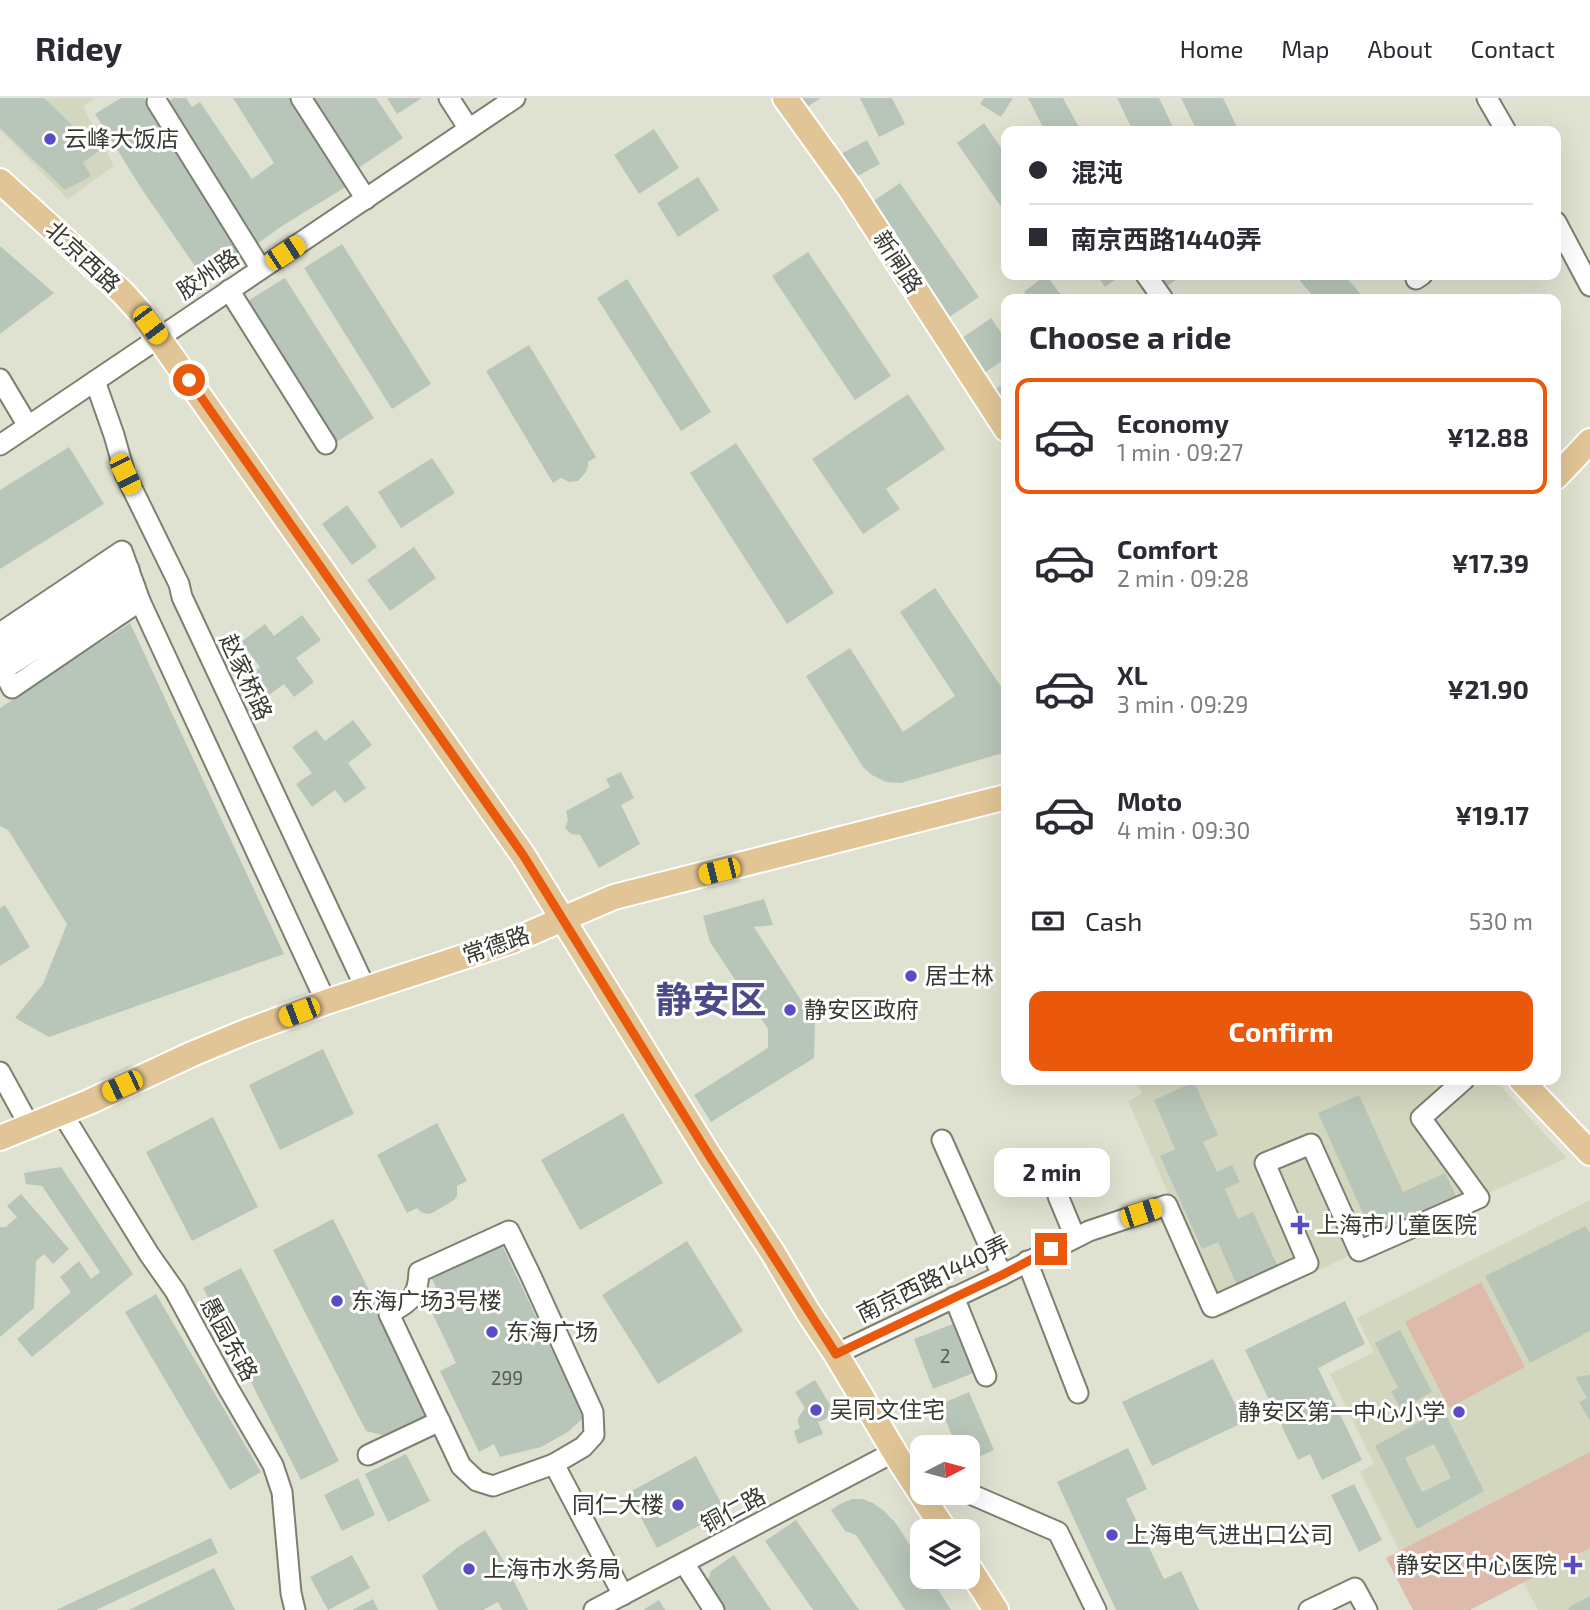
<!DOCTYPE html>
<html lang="en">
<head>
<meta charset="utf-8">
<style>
	:root { --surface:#fff; --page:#f2f2f3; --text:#2b2b33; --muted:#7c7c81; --line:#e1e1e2; --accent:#ea580c }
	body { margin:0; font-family:"Exo 2","Noto Sans SC",sans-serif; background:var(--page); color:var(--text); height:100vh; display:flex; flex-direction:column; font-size:26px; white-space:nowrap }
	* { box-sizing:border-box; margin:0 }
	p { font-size:23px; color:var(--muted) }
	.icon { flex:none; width:38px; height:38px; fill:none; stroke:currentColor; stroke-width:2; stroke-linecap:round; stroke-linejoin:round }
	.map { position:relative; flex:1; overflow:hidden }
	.side { position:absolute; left:1001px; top:196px; width:560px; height:791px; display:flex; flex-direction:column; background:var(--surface); border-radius:14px; box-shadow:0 7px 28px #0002 }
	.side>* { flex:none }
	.top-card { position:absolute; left:1001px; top:28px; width:560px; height:154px; border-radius:14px; box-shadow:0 7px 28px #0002; display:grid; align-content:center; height:154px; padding:0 28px; background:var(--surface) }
	.needle { width:46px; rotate:84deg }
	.controls { position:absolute; left:910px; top:1337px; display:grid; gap:14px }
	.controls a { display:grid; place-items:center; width:70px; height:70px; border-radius:14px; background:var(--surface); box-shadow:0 7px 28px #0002; font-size:35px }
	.end { position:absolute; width:32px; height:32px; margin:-16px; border:9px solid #ea580c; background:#fff; box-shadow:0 0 0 4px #fff }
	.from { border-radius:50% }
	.bubble { position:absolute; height:49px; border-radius:14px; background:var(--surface); box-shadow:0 7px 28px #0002; font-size:23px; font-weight:700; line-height:49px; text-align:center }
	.car { position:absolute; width:21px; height:42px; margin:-21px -10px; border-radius:9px; box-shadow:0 0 5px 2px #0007; background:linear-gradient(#f5c518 24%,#345 0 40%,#f5c518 0 76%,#345 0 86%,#f5c518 0) }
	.top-card b { display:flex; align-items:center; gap:24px; height:66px; font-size:26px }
	.top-card b+b { border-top:2px solid var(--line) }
	.top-card i { width:18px; height:18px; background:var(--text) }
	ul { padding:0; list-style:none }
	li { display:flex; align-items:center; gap:21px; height:116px; margin:0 14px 10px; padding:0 14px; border:4px solid transparent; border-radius:14px }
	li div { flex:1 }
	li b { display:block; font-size:26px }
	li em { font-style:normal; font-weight:700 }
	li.selected { border-color:var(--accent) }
	li>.icon { width:63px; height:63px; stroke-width:1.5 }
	h2 { padding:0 28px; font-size:32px; line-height:84px }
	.pay { display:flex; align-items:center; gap:18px; height:77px; padding:0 28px; font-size:26px }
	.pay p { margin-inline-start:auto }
	.action { display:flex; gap:14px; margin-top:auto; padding:14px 28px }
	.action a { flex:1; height:80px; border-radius:14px; background:var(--accent); color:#fff; font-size:28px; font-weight:700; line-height:80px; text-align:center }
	header { display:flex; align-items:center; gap:42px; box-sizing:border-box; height:98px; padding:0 35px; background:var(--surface); border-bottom:2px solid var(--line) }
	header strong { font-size:33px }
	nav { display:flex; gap:38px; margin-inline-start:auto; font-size:24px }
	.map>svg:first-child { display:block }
	.built { fill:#d4d7bf }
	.green { fill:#debaaa }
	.building { fill:#b8c6b9; fill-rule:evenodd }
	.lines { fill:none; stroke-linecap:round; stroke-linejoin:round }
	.minor-casing { stroke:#7d7f6f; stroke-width:23 }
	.major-casing { stroke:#fff; stroke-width:28 }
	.minor { stroke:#fff; stroke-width:19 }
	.major { stroke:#e1c596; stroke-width:24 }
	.route { stroke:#ea580c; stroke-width:9 }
	.poi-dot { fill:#5a4cc4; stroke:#fff; stroke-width:2.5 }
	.labels { text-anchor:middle; stroke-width:6; stroke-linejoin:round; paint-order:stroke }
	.number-label { font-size:19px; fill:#585c54 }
	.poi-label { font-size:23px; fill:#383932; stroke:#fff; text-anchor:start }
	.street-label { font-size:23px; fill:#383932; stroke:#fff }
	.town-label { font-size:37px; font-weight:bold; fill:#4c4a88; stroke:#fff }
</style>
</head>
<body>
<header>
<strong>Ridey</strong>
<nav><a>Home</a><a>Map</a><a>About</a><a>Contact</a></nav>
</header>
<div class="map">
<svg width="1590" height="1512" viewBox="0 0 1590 1512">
	<rect width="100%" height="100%" fill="#e0e2d1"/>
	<g class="built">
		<path d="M 0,0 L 96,0 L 83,8 L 114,68 L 68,101 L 0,32 Z"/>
		<path d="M 1136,982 L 1495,982 L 1567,1060 L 1359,1153 L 1222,1219 L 1128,1003 L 1142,996 Z"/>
		<path d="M 1590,1102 L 1590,1354 L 1400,1454 L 1360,1374 L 1374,1366 L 1330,1276 L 1374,1254 L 1357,1220 Z"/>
		<path d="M 1590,1450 L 1590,1512 L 1538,1512 L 1523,1484 Z"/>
	</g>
	<g class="green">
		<path d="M 1481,1184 L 1525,1269 L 1449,1310 L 1405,1224 Z"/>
		<path d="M 1590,1354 L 1590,1450 L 1470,1512 L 1413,1512 L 1386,1460 Z"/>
	</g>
	<g class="building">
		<path d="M 0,0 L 44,0 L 99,53 L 83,64 L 91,78 L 65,92 L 0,30 Z"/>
		<path d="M 121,0 L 144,0 L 243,154 L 204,181 L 141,90 L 95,16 Z"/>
		<path d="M 174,0 L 186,0 L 192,9 L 200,4 L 252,81 L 274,65 L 233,0 L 291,0 L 347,88 L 282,128 L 254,148 L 165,5 Z"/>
		<path d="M 310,0 L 376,0 L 403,40 L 357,71 Z"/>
		<path d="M 387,0 L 422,0 L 397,16 Z"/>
		<path d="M 797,0 L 821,0 L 804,11 Z"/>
		<path d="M 860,0 L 892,0 L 905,26 L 879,39 Z"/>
		<path d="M 984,0 L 1013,0 L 1001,19 L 980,6 Z"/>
		<path d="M 1028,0 L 1063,0 L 1081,33 L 1045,33 Z"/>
		<path d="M 1117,0 L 1159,0 L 1175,33 L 1133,33 Z"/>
		<path d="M 1181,0 L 1223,0 L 1239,33 L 1197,33 Z"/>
		<path d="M 984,25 L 1006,57 L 1006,116 L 957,45 Z"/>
		<path d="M 654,31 L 679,70 L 639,96 L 614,57 Z"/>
		<path d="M 867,42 L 880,66 L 852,81 L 839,57 Z"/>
		<path d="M 698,79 L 719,112 L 678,139 L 657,105 Z"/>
		<path d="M 900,85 L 979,199 L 948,220 L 869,106 Z"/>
		<path d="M 342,146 L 431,286 L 392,311 L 304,170 Z"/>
		<path d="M 0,148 L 54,195 L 0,236 Z"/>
		<path d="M 808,154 L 891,278 L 855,302 L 772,178 Z"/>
		<path d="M 1046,177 L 1061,197 L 1056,201 L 1030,201 L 1024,194 Z"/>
		<path d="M 1097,177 L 1122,177 L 1105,189 Z"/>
		<path d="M 1159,177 L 1183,177 L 1167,188 Z"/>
		<path d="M 1307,177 L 1344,177 L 1365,201 L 1316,201 L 1300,183 Z"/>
		<path d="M 285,180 L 374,320 L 335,345 L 246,204 Z"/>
		<path d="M 627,181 L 711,314 L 681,333 L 597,200 Z"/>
		<path d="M 991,220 L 1006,242 L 1006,244 L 1002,247 L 1006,253 L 1006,260 L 983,276 L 959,242 Z"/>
		<path d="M 529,247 L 596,359 L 588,364 L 588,369 L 586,374 L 578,383 L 569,384 L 561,380 L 553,385 L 486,273 Z"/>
		<path d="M 1006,284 L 1006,311 L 994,292 Z"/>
		<path d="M 908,296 L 945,351 L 886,391 L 900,411 L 863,436 L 812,361 Z"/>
		<path d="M 736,345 L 834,495 L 787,526 L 690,375 Z"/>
		<path d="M 69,349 L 104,406 L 0,471 L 0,392 Z"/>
		<path d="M 432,360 L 455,395 L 401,430 L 378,394 Z"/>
		<path d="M 347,407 L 377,449 L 352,467 L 322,426 Z"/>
		<path d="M 414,449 L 436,480 L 390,513 L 367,482 Z"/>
		<path d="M 935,490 L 1006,596 L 1006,654 L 901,685 L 886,684 L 872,677 L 863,669 L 806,578 L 850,550 L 903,634 L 955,598 L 900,514 Z"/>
		<path d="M 302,517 L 321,542 L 296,560 L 314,584 L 294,599 L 284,586 L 261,603 L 245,581 L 260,569 L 241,544 L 265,526 L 274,538 Z"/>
		<path d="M 130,525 L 284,856 L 49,939 L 15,920 L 43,886 L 67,826 L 8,732 L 0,728 L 0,610 Z"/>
		<path d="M 353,622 L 372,647 L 348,665 L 366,690 L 345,705 L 335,692 L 312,709 L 296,686 L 312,675 L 292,649 L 316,632 L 325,643 Z"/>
		<path d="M 621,674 L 634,700 L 621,707 L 640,746 L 599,770 L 580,737 L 571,736 L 565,730 L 568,722 L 566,713 L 610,689 L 606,681 Z"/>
		<path d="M 764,801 L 773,827 L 754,829 L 815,924 L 814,960 L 711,1024 L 694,997 L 768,950 L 768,931 L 710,844 L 703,818 Z"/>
		<path d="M 5,807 L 30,849 L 0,868 L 0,810 Z"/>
		<path d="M 323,951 L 354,1016 L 280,1052 L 249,987 Z"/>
		<path d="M 1194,984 L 1218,1037 L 1203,1044 L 1217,1074 L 1232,1067 L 1240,1084 L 1225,1091 L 1238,1121 L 1253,1114 L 1279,1171 L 1238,1190 L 1218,1144 L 1202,1151 L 1160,1058 L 1175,1051 L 1154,1002 Z"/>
		<path d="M 1359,997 L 1403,1094 L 1445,1075 L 1458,1102 L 1374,1140 L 1318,1015 Z"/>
		<path d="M 623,1015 L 663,1085 L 580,1132 L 541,1062 Z"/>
		<path d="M 213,1019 L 258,1109 L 192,1143 L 146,1054 Z"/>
		<path d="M 437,1025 L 467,1083 L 457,1088 L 457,1098 L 454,1102 L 432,1115 L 427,1116 L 421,1114 L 417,1110 L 407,1115 L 377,1057 Z"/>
		<path d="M 61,1069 L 133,1176 L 32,1259 L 17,1241 L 71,1194 L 60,1179 L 79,1163 L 91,1181 L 100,1174 L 42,1088 L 26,1086 L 24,1075 Z"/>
		<path d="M 21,1096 L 69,1151 L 53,1166 L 44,1156 L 36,1163 L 34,1210 L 0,1239 L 0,1129 L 6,1129 L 17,1119 L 7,1108 Z"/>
		<path d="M 333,1121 L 431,1315 L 386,1338 L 366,1333 L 273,1152 Z"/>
		<path d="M 1585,1128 L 1590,1135 L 1590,1233 L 1530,1265 L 1485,1178 Z"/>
		<path d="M 687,1143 L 743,1233 L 658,1286 L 602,1197 Z"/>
		<path d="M 501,1145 L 584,1319 L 568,1334 L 541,1349 L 500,1359 L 494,1346 L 479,1354 L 440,1273 L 456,1265 L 426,1202 L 439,1196 L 431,1179 Z"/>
		<path d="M 241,1170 L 339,1363 L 301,1382 L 203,1190 Z"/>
		<path d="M 156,1196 L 261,1374 L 230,1392 L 125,1214 Z"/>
		<path d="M 1345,1203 L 1365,1246 L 1318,1270 L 1362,1362 L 1322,1382 L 1310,1356 L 1298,1362 L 1245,1252 Z"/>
		<path d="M 958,1224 L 976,1274 L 933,1291 L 914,1241 Z"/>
		<path d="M 1400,1232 L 1432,1294 L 1401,1311 L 1391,1293 L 1398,1290 L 1375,1245 Z"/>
		<path d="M 1213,1261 L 1244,1324 L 1152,1368 L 1122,1304 Z"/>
		<path d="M 1590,1277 L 1590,1323 L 1579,1304 L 1587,1300 L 1575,1279 Z"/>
		<path d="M 815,1282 L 830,1307 L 830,1314 L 826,1321 L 818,1324 L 823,1336 L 798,1346 L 794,1333 L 800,1330 L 798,1325 L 798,1320 L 805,1310 L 795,1294 Z"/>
		<path d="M 969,1294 L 994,1352 L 968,1364 L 968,1349 L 957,1349 L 939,1307 Z"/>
		<path d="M 1443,1311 L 1484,1393 L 1417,1431 L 1375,1348 ZM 1434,1346 L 1451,1380 L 1422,1394 L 1405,1360 Z"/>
		<path d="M 1128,1350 L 1147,1391 L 1126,1401 L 1164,1481 L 1181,1473 L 1199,1512 L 1116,1512 L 1057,1384 Z"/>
		<path d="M 406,1356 L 430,1403 L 388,1424 L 365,1376 Z"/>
		<path d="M 696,1358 L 729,1420 L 708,1431 L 704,1425 L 657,1450 L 628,1395 Z"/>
		<path d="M 358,1380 L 375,1417 L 342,1433 L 324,1397 Z"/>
		<path d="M 1354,1386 L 1382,1442 L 1359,1454 L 1331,1397 Z"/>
		<path d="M 852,1401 L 862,1401 L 873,1405 L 884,1413 L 895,1424 L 922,1466 L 922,1479 L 930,1479 L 951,1512 L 905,1512 L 856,1437 L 845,1433 L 831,1412 L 840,1406 Z"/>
		<path d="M 796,1422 L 859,1512 L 813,1512 L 765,1443 Z"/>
		<path d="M 485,1432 L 505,1465 L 528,1512 L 502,1512 L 498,1504 L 483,1512 L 438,1512 L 422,1478 L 458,1449 Z"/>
		<path d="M 211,1440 L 218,1455 L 96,1512 L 56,1512 Z"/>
		<path d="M 352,1457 L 370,1490 L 328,1512 L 310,1479 Z"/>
		<path d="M 734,1457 L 771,1512 L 723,1512 L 709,1492 L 708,1482 L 711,1473 Z"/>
		<path d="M 214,1470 L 235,1512 L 129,1512 Z"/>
		<path d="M 1590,1498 L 1590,1512 L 1568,1512 L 1571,1508 Z"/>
		<path d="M 373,1501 L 378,1512 L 352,1512 Z"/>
		<path d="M 659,1502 L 665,1512 L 643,1512 Z"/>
	</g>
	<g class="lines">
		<defs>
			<g id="minor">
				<path d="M 301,0 L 366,101"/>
				<path d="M 449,0 L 469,31"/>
				<path d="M 1487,0 L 1506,33"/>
				<path d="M 157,4 L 261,171"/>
				<path d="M 1556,124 L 1590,188"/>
				<path d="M 1146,177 L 1163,201"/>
				<path d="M 1416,181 L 1422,177"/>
				<path d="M 229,192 L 326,346"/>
				<path d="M 0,281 L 28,328"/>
				<path d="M 95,283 L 114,337 L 125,376 L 179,486 L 182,499 L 366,891"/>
				<path d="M 0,347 L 515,0"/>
				<path d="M 0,535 L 122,453 L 140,503 L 326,904"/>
				<path d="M 0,554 L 129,471"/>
				<path d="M 0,567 L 12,590 L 140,503"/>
				<path d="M 3,572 L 135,489"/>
				<path d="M 0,974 L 29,1027"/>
				<path d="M 62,1015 L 149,1156 L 175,1193 L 228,1290 L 273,1367 L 282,1394 L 291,1495 L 295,1512"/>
				<path d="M 942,1042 L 1002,1177"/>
				<path d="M 1058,1098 L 1075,1139"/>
				<path d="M 509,1133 L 530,1176 L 593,1314 L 594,1337 L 583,1349 L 554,1366 L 493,1388 L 477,1383 L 461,1368 L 389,1216 C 410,1203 418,1200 419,1174 Z"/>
				<path d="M 1027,1163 L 1078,1295"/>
				<path d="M 954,1199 L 986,1278"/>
				<path d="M 836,1256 L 1002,1177 L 1089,1133 L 1167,1107 L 1212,1209 L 1308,1165 L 1265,1065 L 1311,1046 L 1359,1153 L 1479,1100 L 1421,1020 L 1464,982"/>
				<path d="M 368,1357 L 440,1323"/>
				<path d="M 554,1366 L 623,1497"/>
				<path d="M 968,1395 L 1058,1434 L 1096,1512"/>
				<path d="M 684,1465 L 714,1512"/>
				<path d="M 594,1512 L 894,1354"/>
				<path d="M 1309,1512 L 1355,1490 L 1367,1512"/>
			</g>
			<g id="major">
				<path d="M 785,0 L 849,89 L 1006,331"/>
				<path d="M 0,83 L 122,194 L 141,215 L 523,757 L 710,1059 L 773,1155 L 808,1214 L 836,1256 L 901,1365 L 945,1433"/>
				<path d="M 1556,379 L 1590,343"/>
				<path d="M 1521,982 L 1590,1055"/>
				<path d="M 0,1040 L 89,1004 L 192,956 L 245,934 L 326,904 L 512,843 L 614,799 L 1006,699"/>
				<path d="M 968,1468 L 996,1512"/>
			</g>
		</defs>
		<use href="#minor" class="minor-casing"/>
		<use href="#major" class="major-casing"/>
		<use href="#minor" class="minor"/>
		<use href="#major" class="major"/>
	</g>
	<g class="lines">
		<path class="route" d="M 189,282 L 523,757 L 710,1059 L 836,1256 L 1002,1177 L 1051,1151"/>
	</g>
	<g class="poi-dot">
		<circle cx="50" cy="41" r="7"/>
		<circle cx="911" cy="878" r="7"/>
		<circle cx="790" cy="912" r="7"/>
		<path d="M1296.5 1116.5h7v7h7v7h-7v7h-7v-7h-7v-7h7z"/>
		<circle cx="337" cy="1203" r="7"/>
		<circle cx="492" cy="1234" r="7"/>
		<circle cx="816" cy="1312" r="7"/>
		<circle cx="1459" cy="1314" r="7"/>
		<circle cx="678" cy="1407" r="7"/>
		<circle cx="1112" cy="1437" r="7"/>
		<path d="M1569.5 1456.5h7v7h7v7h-7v7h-7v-7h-7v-7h7z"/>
		<circle cx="469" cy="1471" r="7"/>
	</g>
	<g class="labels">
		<g class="number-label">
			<text x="945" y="1265">2</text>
			<text x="507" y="1287">299</text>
		</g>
		<g class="poi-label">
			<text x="64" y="49">云峰大饭店</text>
			<text x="925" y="886">居士林</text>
			<text x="804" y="920">静安区政府</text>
			<text x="1316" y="1135">上海市儿童医院</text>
			<text x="351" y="1211">东海广场3号楼</text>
			<text x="506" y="1242">东海广场</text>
			<text x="830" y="1320">吴同文住宅</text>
			<text x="1445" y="1322" text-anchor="end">静安区第一中心小学</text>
			<text x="664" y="1415" text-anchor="end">同仁大楼</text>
			<text x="1126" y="1445">上海电气进出口公司</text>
			<text x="1557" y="1475" text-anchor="end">静安区中心医院</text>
			<text x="483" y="1479">上海市水务局</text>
		</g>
		<g class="street-label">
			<text transform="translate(83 159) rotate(43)" y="8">北京西路</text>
			<text transform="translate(898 164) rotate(57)" y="8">新闸路</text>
			<text transform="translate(208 176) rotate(-34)" y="8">胶州路</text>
			<text transform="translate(246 579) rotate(65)" y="8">赵家桥路</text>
			<text transform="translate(496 847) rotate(-19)" y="8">常德路</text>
			<text transform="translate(933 1181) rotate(-26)" y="8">南京西路1440弄</text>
			<text transform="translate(229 1241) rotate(61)" y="8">愚园东路</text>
			<text transform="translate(733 1412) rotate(-28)" y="8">铜仁路</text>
		</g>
		<g class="town-label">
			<text x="711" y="915">静安区</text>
		</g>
	</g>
</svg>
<div class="controls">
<a><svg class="needle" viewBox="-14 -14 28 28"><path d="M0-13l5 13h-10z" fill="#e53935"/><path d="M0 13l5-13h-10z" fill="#7c7c81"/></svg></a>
<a><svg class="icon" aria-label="layers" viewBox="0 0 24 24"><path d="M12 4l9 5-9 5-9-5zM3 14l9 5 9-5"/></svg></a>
</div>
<i class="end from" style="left:189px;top:282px"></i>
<i class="end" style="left:1051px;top:1151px"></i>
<div class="bubble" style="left:994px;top:1050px;width:116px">2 min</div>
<i class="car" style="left:285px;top:155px;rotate:57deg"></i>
<i class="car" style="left:150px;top:227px;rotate:143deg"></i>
<i class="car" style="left:125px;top:376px;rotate:154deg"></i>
<i class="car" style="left:719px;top:773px;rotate:256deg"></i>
<i class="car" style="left:299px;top:914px;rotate:249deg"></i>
<i class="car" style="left:122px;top:988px;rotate:245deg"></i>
<i class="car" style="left:1141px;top:1115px;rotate:72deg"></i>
<div class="top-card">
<b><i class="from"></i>混沌</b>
<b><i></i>南京西路1440弄</b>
</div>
<section class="side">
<h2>Choose a ride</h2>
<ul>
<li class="selected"><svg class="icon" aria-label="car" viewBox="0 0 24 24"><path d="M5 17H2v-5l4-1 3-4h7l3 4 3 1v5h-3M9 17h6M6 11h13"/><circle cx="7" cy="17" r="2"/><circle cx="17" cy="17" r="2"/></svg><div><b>Economy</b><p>1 min · 09:27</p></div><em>¥12.88</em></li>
<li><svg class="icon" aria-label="car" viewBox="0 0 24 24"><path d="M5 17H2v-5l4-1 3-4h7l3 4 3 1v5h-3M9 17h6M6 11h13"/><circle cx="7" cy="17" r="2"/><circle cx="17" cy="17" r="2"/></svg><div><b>Comfort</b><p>2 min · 09:28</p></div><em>¥17.39</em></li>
<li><svg class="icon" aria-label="car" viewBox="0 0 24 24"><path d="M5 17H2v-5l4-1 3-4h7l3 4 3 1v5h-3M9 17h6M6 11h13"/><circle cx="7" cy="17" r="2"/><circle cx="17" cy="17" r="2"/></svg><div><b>XL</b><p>3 min · 09:29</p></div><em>¥21.90</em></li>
<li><svg class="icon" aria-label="car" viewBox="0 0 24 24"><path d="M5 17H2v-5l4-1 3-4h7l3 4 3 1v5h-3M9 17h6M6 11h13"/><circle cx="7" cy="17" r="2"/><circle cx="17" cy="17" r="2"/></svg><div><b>Moto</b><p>4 min · 09:30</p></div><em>¥19.17</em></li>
</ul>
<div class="pay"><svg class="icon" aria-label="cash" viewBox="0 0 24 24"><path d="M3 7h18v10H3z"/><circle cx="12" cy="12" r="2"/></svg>Cash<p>530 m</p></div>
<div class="action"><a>Confirm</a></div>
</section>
</div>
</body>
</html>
